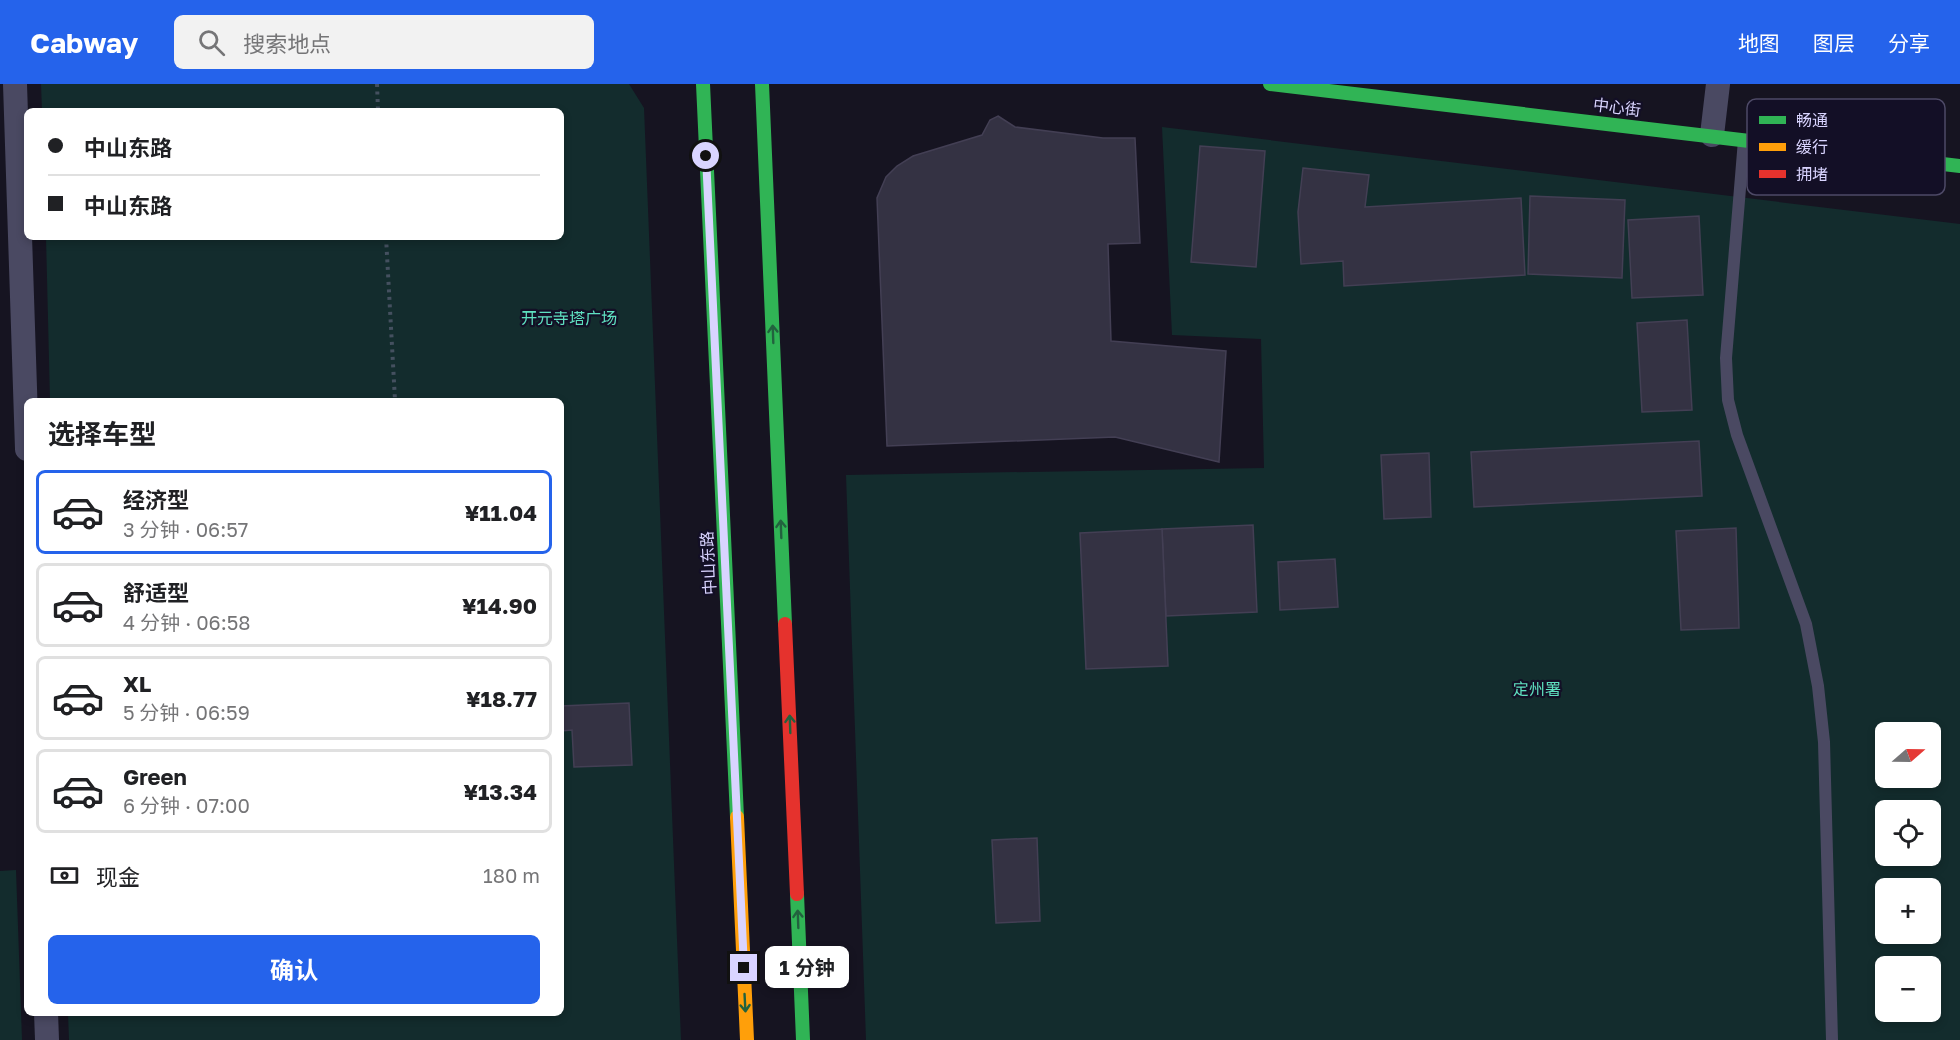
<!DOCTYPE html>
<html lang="zh">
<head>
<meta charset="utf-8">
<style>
	:root { --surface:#fff; --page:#f2f2f2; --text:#202124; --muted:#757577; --line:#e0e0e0; --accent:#2563eb }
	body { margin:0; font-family:"Golos Text","Noto Sans SC",sans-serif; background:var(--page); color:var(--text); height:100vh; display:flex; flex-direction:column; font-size:22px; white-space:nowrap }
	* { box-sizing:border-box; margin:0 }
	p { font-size:20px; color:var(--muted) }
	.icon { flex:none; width:33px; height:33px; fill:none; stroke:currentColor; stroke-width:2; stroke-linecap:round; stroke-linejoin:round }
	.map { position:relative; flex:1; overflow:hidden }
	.side { position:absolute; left:24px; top:314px; width:540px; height:618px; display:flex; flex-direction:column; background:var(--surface); border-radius:9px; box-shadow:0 3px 9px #0003 }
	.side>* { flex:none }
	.guide { position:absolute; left:24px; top:24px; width:540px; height:132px; border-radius:9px; box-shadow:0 3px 9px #0003; display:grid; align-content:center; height:132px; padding:0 24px; background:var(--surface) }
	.needle { width:39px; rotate:70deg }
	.controls { position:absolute; left:1875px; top:638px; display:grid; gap:12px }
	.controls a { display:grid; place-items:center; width:66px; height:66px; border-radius:9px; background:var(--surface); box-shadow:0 3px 9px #0003; font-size:30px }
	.end { position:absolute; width:27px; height:27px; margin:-14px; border:8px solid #d9d4ff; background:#111; box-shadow:0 0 0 3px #111 }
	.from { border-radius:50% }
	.bubble { position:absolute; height:42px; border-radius:9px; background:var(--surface); box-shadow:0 3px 9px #0003; font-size:20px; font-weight:700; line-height:42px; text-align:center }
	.guide b { display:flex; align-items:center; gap:21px; height:57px; font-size:22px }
	.guide b+b { border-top:2px solid var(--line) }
	.guide i { width:15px; height:15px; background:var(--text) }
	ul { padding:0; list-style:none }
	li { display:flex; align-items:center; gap:18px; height:84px; margin:0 12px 9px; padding:0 12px; border:3px solid var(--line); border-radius:9px }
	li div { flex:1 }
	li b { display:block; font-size:22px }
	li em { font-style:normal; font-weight:700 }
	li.current { border-color:var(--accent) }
	li>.icon { width:54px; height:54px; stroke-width:1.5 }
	h2 { padding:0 24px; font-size:27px; line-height:72px }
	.pay { display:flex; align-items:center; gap:15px; height:66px; padding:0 24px; font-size:22px }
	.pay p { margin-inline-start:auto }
	.cta { display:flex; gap:12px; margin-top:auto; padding:12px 24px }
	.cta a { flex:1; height:69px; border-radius:9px; background:var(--accent); color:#fff; font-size:24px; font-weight:700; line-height:69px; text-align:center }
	header { display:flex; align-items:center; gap:36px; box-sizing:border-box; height:84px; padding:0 30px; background:var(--accent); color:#fff }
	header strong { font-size:28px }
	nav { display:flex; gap:33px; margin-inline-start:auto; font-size:21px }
	.search { width:420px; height:54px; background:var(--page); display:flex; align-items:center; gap:15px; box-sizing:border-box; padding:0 21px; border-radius:9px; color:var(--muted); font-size:22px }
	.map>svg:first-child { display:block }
	.green { fill:#132c2d; fill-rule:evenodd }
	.building { fill:#343243; stroke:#433f54; stroke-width:1.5 }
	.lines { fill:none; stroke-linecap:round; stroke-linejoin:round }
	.path { stroke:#44505f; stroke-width:4; stroke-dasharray:3 4.5; stroke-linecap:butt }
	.lane { stroke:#4a4962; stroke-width:12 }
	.street { stroke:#4a4962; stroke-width:24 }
	.fast { stroke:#30b455; stroke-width:14 }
	.slow { stroke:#ff9f0a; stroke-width:14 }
	.jam { stroke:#e5322d; stroke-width:14 }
	.oneway { stroke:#22623e }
	.route { stroke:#d9d4ff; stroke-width:8 }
	.labels { text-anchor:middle; stroke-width:4.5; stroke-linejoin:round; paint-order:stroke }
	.street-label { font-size:16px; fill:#d9d4ff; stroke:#130f26 }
	.park-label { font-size:16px; fill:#5fe0c0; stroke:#130f26 }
	.key { fill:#130f26; stroke:#4e4a67; stroke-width:1.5 }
	.key-label { font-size:16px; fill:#d9d4ff }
</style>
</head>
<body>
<header>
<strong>Cabway</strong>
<div class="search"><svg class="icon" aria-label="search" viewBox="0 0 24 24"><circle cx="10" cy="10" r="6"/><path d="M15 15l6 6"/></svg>搜索地点</div>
<nav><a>地图</a><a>图层</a><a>分享</a></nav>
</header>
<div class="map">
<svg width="1960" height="956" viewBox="0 0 1960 956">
	<rect width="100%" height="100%" fill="#161421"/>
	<g class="green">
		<path d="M 41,0 L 629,0 L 644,24 L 681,956 L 69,956 L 68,929 L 561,928 L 561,316 L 50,316 L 46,153 L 561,153 L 561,27 L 42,27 Z"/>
		<path d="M 1162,43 L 1960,140 L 1960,956 L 866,956 L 846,391 L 1264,384 L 1261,255 L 1172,251 ZM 1886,648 L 1930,648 L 1930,693 L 1886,693 ZM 1886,726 L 1930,726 L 1930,771 L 1886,771 ZM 1886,804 L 1930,804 L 1930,849 L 1886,849 ZM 1886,882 L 1930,882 L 1930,927 L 1886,927 Z"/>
		<path d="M 16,786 L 22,956 L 0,956 L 0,787 Z"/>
	</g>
	<g class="building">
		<path d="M 998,32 L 1015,43 L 1103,54 L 1135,54 L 1140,159 L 1108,160 L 1111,257 L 1226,267 L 1219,378 L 1115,353 L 887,362 L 877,114 L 886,93 L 897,82 L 913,72 L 982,51 L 990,36 Z"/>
		<path d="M 1200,62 L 1265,67 L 1256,183 L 1191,178 Z"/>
		<path d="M 1303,84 L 1369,91 L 1365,123 L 1521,114 L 1525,191 L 1344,202 L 1343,177 L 1301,180 L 1298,128 Z"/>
		<path d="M 1530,112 L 1625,116 L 1622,194 L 1528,190 Z"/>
		<path d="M 1699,132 L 1703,211 L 1632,214 L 1628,136 Z"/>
		<path d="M 1687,236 L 1692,326 L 1642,328 L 1637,239 Z"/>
		<path d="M 1699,357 L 1702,412 L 1474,423 L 1471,368 Z"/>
		<path d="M 1429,369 L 1431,433 L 1384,435 L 1381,371 Z"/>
		<path d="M 1253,441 L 1257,528 L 1166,532 L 1162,445 Z"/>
		<path d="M 1736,444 L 1739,544 L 1681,546 L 1676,447 Z"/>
		<path d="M 1162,445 L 1168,582 L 1086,585 L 1080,449 Z"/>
		<path d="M 1335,475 L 1338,523 L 1280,526 L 1278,478 Z"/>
		<path d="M 629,619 L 632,681 L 574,683 L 572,646 L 561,647 L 561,622 Z"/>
		<path d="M 1037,754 L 1040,837 L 996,839 L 992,756 Z"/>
	</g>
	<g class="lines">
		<g class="path">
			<path d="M 377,0 L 378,27"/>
			<path d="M 386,153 L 395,316"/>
		</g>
		<path class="lane" d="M 1744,56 L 1726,274 L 1728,316 L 1737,351 L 1806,540 L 1818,602 L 1824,658 L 1832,956"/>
		<g class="street">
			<path d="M 15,0 L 27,365"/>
			<path d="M 1712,51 L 1718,0"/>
			<path d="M 46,928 L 47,956"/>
		</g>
		<g class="fast">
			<path d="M 703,0 L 737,733"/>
			<path d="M 762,0 L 785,540"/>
			<path d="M 1270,0 L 1960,82"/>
			<path d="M 797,810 L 803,956"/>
		</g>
		<path class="slow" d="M 737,733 L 747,956"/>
		<path class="jam" d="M 785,540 L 797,810"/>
	</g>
	<defs><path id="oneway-shaft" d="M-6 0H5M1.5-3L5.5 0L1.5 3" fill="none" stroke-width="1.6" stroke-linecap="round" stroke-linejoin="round" transform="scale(1.5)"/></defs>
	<g class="oneway">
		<use href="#oneway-shaft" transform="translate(773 250) rotate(-92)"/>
		<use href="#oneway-shaft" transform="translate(781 445) rotate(-92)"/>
		<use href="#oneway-shaft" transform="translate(790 640) rotate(-92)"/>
		<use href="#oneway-shaft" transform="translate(798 835) rotate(-92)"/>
		<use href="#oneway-shaft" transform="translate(745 919) rotate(87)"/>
	</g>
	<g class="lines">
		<path class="route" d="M 706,72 L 744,884"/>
	</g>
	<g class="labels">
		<g class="street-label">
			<text transform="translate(1617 23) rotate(7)" y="6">中心街</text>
			<text transform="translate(708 479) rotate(-93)" y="6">中山东路</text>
		</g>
		<g class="park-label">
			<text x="569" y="240">开元寺塔广场</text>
			<text x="1537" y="611">定州署</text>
		</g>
	</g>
	<rect x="1747" y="15" width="198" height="96" rx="9" class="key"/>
	<rect x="1759" y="32" width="27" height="8" fill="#30b455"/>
	<rect x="1759" y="59" width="27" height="8" fill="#ff9f0a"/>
	<rect x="1759" y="86" width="27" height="8" fill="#e5322d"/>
	<g class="key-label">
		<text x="1796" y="42">畅通</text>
		<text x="1796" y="69">缓行</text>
		<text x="1796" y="96">拥堵</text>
	</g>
</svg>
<div class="controls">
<a><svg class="needle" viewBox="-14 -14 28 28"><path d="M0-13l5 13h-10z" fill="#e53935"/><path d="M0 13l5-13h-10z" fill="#757577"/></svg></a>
<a><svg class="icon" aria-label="locate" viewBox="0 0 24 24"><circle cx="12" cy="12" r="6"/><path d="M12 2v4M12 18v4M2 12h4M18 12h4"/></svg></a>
<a>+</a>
<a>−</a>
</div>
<i class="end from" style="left:706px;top:72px"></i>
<i class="end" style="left:744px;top:884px"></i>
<div class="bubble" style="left:765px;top:862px;width:84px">1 分钟</div>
<div class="guide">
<b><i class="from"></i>中山东路</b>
<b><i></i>中山东路</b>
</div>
<section class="side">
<h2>选择车型</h2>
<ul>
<li class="current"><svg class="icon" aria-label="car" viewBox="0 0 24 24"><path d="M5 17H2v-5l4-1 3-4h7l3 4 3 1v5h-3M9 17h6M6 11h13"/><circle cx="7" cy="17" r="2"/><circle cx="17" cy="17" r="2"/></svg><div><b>经济型</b><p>3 分钟 · 06:57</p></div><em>¥11.04</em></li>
<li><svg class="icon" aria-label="car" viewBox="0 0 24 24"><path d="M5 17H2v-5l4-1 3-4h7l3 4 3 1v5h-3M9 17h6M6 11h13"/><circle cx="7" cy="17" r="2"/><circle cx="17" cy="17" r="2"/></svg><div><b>舒适型</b><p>4 分钟 · 06:58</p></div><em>¥14.90</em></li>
<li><svg class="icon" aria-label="car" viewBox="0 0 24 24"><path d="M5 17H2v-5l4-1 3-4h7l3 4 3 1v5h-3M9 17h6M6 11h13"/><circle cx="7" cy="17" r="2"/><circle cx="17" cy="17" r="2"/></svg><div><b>XL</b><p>5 分钟 · 06:59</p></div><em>¥18.77</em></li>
<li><svg class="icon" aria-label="car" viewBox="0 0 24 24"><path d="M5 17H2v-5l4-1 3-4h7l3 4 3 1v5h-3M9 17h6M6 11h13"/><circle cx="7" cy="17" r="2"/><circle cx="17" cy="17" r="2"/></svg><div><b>Green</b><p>6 分钟 · 07:00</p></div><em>¥13.34</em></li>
</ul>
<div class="pay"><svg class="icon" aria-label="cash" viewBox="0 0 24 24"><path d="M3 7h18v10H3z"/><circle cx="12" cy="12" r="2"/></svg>现金<p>180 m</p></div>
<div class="cta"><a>确认</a></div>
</section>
</div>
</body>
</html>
